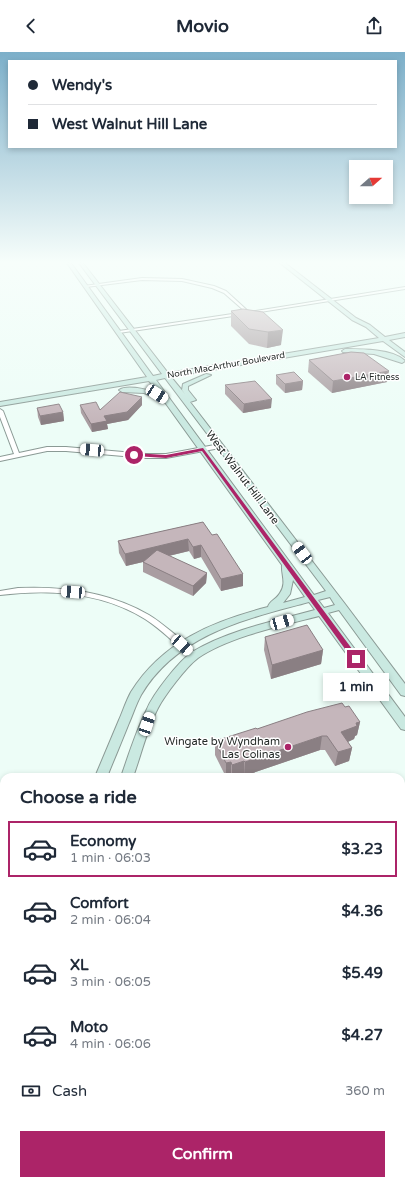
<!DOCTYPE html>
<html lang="en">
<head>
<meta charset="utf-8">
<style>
	:root { --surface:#fff; --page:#f6f6f7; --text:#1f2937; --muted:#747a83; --line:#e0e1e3; --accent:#ac2468 }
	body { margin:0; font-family:"Varela Round",sans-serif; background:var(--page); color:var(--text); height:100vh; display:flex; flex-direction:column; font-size:15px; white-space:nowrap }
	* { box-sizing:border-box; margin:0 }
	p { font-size:13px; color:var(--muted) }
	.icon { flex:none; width:22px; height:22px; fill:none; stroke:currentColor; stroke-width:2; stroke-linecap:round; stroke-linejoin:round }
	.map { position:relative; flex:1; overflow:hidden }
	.details { position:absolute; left:0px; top:721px; width:405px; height:412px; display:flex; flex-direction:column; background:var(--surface); border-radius:12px 12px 0 0; box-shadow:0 2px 6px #0003 }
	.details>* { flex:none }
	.banner { position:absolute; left:8px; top:8px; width:389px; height:88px; border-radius:0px; box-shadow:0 2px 6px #0003; display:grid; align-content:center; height:88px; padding:0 20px; background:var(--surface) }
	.needle { width:26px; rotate:69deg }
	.buttons { position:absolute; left:349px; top:108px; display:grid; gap:8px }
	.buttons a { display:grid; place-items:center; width:44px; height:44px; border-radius:0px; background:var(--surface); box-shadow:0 2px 6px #0003; font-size:20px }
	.end { position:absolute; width:18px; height:18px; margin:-9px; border:5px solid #ac2468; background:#fff; box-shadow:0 0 0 2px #fff }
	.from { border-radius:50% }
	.bubble { position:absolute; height:28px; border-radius:0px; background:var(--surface); box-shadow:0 2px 6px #0003; font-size:13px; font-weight:800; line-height:28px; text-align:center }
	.car { position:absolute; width:12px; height:24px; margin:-12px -6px; border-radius:5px; box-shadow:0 0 3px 1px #0007; background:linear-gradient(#fff 24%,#345 0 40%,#fff 0 76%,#345 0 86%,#fff 0) }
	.banner b { display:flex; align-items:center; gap:14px; height:38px; font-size:15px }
	.banner b+b { border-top:1px solid var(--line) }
	.banner i { width:10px; height:10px; background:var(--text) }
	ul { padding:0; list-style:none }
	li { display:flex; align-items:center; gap:12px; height:56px; margin:0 8px 6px; padding:0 12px; border:2px solid transparent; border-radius:0px }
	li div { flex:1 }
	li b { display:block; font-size:15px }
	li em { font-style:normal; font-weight:800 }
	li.selected { border-color:var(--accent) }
	li>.icon { width:36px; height:36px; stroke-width:1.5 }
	h2 { padding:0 20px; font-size:18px; line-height:48px }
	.pay { display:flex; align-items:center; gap:10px; height:44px; padding:0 20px; font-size:15px }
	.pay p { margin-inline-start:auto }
	.button { display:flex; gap:8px; margin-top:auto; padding:8px 20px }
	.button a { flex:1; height:46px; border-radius:0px; background:var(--accent); color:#fff; font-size:16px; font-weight:800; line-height:46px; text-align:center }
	header { display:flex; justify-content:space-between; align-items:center; height:52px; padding:0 20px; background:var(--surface); font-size:18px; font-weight:800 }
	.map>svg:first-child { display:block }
	.green { fill:#abd1c5 }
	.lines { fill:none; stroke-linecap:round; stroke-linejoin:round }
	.street-casing { stroke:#8b9a95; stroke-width:2 }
	.secondary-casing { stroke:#8b9a95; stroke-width:2 }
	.street { fill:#fff; fill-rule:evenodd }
	.secondary { fill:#cae9e1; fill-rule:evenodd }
	.wall { fill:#a99da1 }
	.shaded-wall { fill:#8a7f83 }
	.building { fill:#c5b6bb; stroke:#8a7f83 }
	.route { fill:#ac2468 }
	.poi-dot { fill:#ac2468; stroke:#fff; stroke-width:1.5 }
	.labels { text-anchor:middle; stroke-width:3; stroke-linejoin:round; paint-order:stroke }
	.far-street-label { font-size:9px; fill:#252b29; stroke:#fff }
	.far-poi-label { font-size:9px; fill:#252b29; stroke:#fff; text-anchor:start }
	.street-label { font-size:11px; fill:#252b29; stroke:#fff }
	.poi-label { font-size:11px; fill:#252b29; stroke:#fff; text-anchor:end }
</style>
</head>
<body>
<header><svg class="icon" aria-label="back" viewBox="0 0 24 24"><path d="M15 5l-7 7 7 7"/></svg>Movio<svg class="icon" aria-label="share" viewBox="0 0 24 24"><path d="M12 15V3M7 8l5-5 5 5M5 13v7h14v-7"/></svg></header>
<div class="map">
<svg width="405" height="1133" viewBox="0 0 405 1133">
	<rect width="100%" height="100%" fill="#edfdf7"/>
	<g class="green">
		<path d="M 405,877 L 405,935 L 404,933 L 401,934 L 401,878 Z"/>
		<path d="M 401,1024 L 405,1035 L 405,1133 L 313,1133 L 312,1129 L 401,1129 Z"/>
	</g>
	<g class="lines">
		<defs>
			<g id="street">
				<path d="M 142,226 L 182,227 L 214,234 L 226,239 L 249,260 L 405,235 L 405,237 L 248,262 L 224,241 L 212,236 L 182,229 L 142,228 L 86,235 L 84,234 Z"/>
				<path d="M 239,261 L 241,262 L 240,263 L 119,281 L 117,280 L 119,279 Z"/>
				<path d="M 0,357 L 3,359 L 19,401 L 47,395 L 66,395 L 146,402 L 166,402 L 220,392 L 223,394 L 220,396 L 166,406 L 146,406 L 66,399 L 47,399 L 0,409 L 0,405 L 14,402 L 0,365 Z"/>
				<path d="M 18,536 C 63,534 110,540 149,563 C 159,569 168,577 178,585 C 184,591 193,597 198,604 L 197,606 L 191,606 C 176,592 162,578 145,567 C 102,540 48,537 0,543 L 0,539 Z"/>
			</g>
			<g id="secondary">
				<path d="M 67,211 L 71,211 L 153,324 L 162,322 L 79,211 L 83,211 L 168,321 L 379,286 L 366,275 L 352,268 L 280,211 L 285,211 L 356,266 L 370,273 L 385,285 L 405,281 L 405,285 L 389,288 L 405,300 L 405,305 L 383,289 L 171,325 L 185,342 L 182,338 L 183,332 L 206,322 L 211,323 L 188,334 L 188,338 L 196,348 L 190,350 L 345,552 L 405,632 L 405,644 L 401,643 L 339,558 L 328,561 L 405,665 L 405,678 L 401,677 L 319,564 C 284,573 228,585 198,606 C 186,615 165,643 158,656 C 147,677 141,703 133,725 L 121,725 C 129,702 136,679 147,657 C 153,642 179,609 192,600 C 229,578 274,569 315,558 L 309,550 C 246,567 177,582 141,643 C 136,652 133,662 129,671 C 122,689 114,707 107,725 L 95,725 C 103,706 111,687 119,668 C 123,659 126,649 131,640 C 162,590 213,569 268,555 C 269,549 277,547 280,541 C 287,531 281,522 282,513 L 164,349 L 144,341 L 122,340 L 119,338 C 127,332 149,338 159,341 L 149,329 L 0,354 L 0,350 L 147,325 ZM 165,326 L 326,539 L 314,543 L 156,328 ZM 293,528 L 305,545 L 283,551 L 290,542 ZM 330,545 L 335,553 L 324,556 L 318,548 Z"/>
				<path d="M 345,297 C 361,297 394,297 405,309 L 402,311 L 374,302 L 343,300 L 342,299 Z"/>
				<path d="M 0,801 L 4,802 L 4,814 L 0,813 Z"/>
				<path d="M 0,830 L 4,831 L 4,843 L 0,842 Z"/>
				<path d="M 181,1129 L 209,1129 L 210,1133 L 181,1133 Z"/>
				<rect x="218" y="1129" width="18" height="4"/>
			</g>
		</defs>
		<use href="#street" class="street-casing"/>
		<use href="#secondary" class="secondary-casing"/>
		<use href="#street" class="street"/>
		<use href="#secondary" class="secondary"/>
	</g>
	<g class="wall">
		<path d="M 231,259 L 263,260 L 281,293 L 267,296 L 249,292 L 231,274 Z"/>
		<path d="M 309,308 L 387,330 L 332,341 L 308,320 Z"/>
		<path d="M 276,323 L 303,329 L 302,338 L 285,341 L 276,332 Z"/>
		<path d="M 225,333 L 271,356 L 243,361 L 225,342 Z"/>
		<path d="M 142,345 L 142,353 L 128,368 L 107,372 L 108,377 L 92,380 L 81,361 L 80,353 L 100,358 Z"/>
		<path d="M 37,356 L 63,360 L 64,369 L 41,373 L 38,365 Z"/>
		<path d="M 203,470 L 243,534 L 221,539 L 201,505 L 194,507 L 189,499 L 169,504 L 207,521 L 206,531 L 193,544 L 143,520 L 143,510 L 126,514 L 119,501 L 118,489 Z"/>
		<path d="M 265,585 L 323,598 L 321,612 L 271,627 L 264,598 Z"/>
		<path d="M 345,655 L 360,670 L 357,683 L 355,684 L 354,687 L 348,690 L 352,696 L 349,709 L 335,714 L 325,698 L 320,698 L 244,724 L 244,722 L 235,725 L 231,725 L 231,723 L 226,725 L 215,703 L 215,689 L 257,677 Z"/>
	</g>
	<g class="shaded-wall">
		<path d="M 283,278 L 281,293 L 267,296 L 268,280 Z"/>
		<path d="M 389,319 L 387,330 L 332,341 L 333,329 Z"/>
		<path d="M 303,329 L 302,338 L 285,341 L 285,332 Z"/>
		<path d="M 142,345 L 142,353 L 128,368 L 107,372 L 108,377 L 92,380 L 91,372 L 104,364 Z"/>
		<path d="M 272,347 L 271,356 L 243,361 L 244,352 Z"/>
		<path d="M 63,360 L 64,369 L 41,373 L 40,364 Z"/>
		<path d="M 188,487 L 189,499 L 126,514 L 125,502 Z"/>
		<path d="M 201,493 L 201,505 L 194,507 L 193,495 Z"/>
		<path d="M 207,521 L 206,531 L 193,544 L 193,534 Z"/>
		<path d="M 243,522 L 243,534 L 221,539 L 221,527 Z"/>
		<path d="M 323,598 L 321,612 L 271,627 L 272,613 Z"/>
		<path d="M 360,670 L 357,683 L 355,684 L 354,687 L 339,694 L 341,680 L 356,671 Z"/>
		<path d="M 322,684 L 320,698 L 244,724 L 245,710 Z"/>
		<path d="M 352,696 L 349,709 L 335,714 L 338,700 Z"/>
		<path d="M 244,709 L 244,722 L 235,725 L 232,725 L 232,713 Z"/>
		<path d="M 231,710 L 231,723 L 226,725 L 226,711 Z"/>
		<path d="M 405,777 L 405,789 L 401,790 L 401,779 Z"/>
	</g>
	<g class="building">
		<path d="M 243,257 L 263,260 L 283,278 L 268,280 L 249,277 L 231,259 Z"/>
		<path d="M 351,300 L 364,301 L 389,319 L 333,329 L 309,308 Z"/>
		<path d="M 294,320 L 303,329 L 285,332 L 276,323 Z"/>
		<path d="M 255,329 L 272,347 L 244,352 L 225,333 Z"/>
		<path d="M 120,340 L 142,345 L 127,360 L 104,364 L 107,369 L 91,372 L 80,353 L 96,350 L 100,358 Z"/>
		<path d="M 59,352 L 63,360 L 40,364 L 37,356 Z"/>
		<path d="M 203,470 L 212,483 L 217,482 L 243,522 L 221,527 L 201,493 L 193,495 L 188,487 L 125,502 L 118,489 Z"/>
		<path d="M 157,498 L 207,521 L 193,534 L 143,510 Z"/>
		<path d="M 307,573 L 323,598 L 272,613 L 265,585 Z"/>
		<path d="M 342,651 L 345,655 L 349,654 L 360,670 L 356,671 L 357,674 L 341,680 L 352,696 L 338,700 L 327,684 L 322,684 L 245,710 L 244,709 L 232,713 L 231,710 L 226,711 L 215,689 L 256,676 L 257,677 L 307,660 Z"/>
		<path d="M 405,750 L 405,777 L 401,779 L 401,751 Z"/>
	</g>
	<linearGradient id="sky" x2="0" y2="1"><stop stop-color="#7cafc9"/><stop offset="0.57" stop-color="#f7fefb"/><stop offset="1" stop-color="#f7fefb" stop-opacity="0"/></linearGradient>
	<rect width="405" height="369" fill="url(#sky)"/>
	<path class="route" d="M 203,396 L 358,605 L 358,608 L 353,608 L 202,399 L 166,406 L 134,404 L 131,403 L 134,401 L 166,403 Z"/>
	<g class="poi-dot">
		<circle cx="347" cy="325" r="4"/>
		<circle cx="288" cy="695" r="4"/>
	</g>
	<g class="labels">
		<g class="far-street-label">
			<text transform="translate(226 313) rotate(-10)" y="3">North MacArthur Boulevard</text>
		</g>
		<g class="far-poi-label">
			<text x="355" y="328">LA Fitness</text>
		</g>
		<g class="street-label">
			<text transform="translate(243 425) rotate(53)" y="4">West Walnut Hill Lane</text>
		</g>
		<g class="poi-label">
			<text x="280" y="693">Wingate by Wyndham<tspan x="280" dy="13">Las Colinas</tspan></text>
		</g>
	</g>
</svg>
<div class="buttons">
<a><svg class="needle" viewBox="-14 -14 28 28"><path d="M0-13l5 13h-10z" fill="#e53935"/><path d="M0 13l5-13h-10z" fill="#747a83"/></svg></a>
</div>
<i class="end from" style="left:134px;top:403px"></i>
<i class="end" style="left:356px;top:607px"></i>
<div class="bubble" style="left:323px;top:621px;width:66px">1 min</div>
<i class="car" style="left:157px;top:342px;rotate:123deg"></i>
<i class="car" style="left:92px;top:398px;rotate:275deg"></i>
<i class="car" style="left:302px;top:501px;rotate:323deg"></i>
<i class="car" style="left:73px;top:540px;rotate:274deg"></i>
<i class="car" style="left:282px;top:570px;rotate:74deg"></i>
<i class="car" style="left:182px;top:593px;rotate:132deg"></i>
<i class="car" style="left:147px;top:672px;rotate:18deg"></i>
<div class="banner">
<b><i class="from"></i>Wendy's</b>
<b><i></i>West Walnut Hill Lane</b>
</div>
<section class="details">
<h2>Choose a ride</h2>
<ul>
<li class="selected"><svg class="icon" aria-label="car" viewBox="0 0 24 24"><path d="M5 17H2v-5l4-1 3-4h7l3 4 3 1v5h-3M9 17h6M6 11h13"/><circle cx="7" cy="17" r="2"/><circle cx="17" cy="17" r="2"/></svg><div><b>Economy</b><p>1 min · 06:03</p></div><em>$3.23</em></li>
<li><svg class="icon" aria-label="car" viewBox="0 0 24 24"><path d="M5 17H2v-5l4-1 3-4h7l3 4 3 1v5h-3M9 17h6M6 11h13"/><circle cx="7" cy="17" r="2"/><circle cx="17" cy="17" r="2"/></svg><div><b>Comfort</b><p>2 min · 06:04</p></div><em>$4.36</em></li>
<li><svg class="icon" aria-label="car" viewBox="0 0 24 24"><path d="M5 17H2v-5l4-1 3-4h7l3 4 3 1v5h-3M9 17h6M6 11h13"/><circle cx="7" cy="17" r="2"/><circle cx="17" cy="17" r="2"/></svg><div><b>XL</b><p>3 min · 06:05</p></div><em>$5.49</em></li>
<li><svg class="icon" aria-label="car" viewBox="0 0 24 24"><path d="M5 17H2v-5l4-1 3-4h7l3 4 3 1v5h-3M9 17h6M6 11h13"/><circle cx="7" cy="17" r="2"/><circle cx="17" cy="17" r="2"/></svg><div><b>Moto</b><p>4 min · 06:06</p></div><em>$4.27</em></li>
</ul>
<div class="pay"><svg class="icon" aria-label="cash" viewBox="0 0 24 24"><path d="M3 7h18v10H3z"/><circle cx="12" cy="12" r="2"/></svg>Cash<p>360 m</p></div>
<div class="button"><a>Confirm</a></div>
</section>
</div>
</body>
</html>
